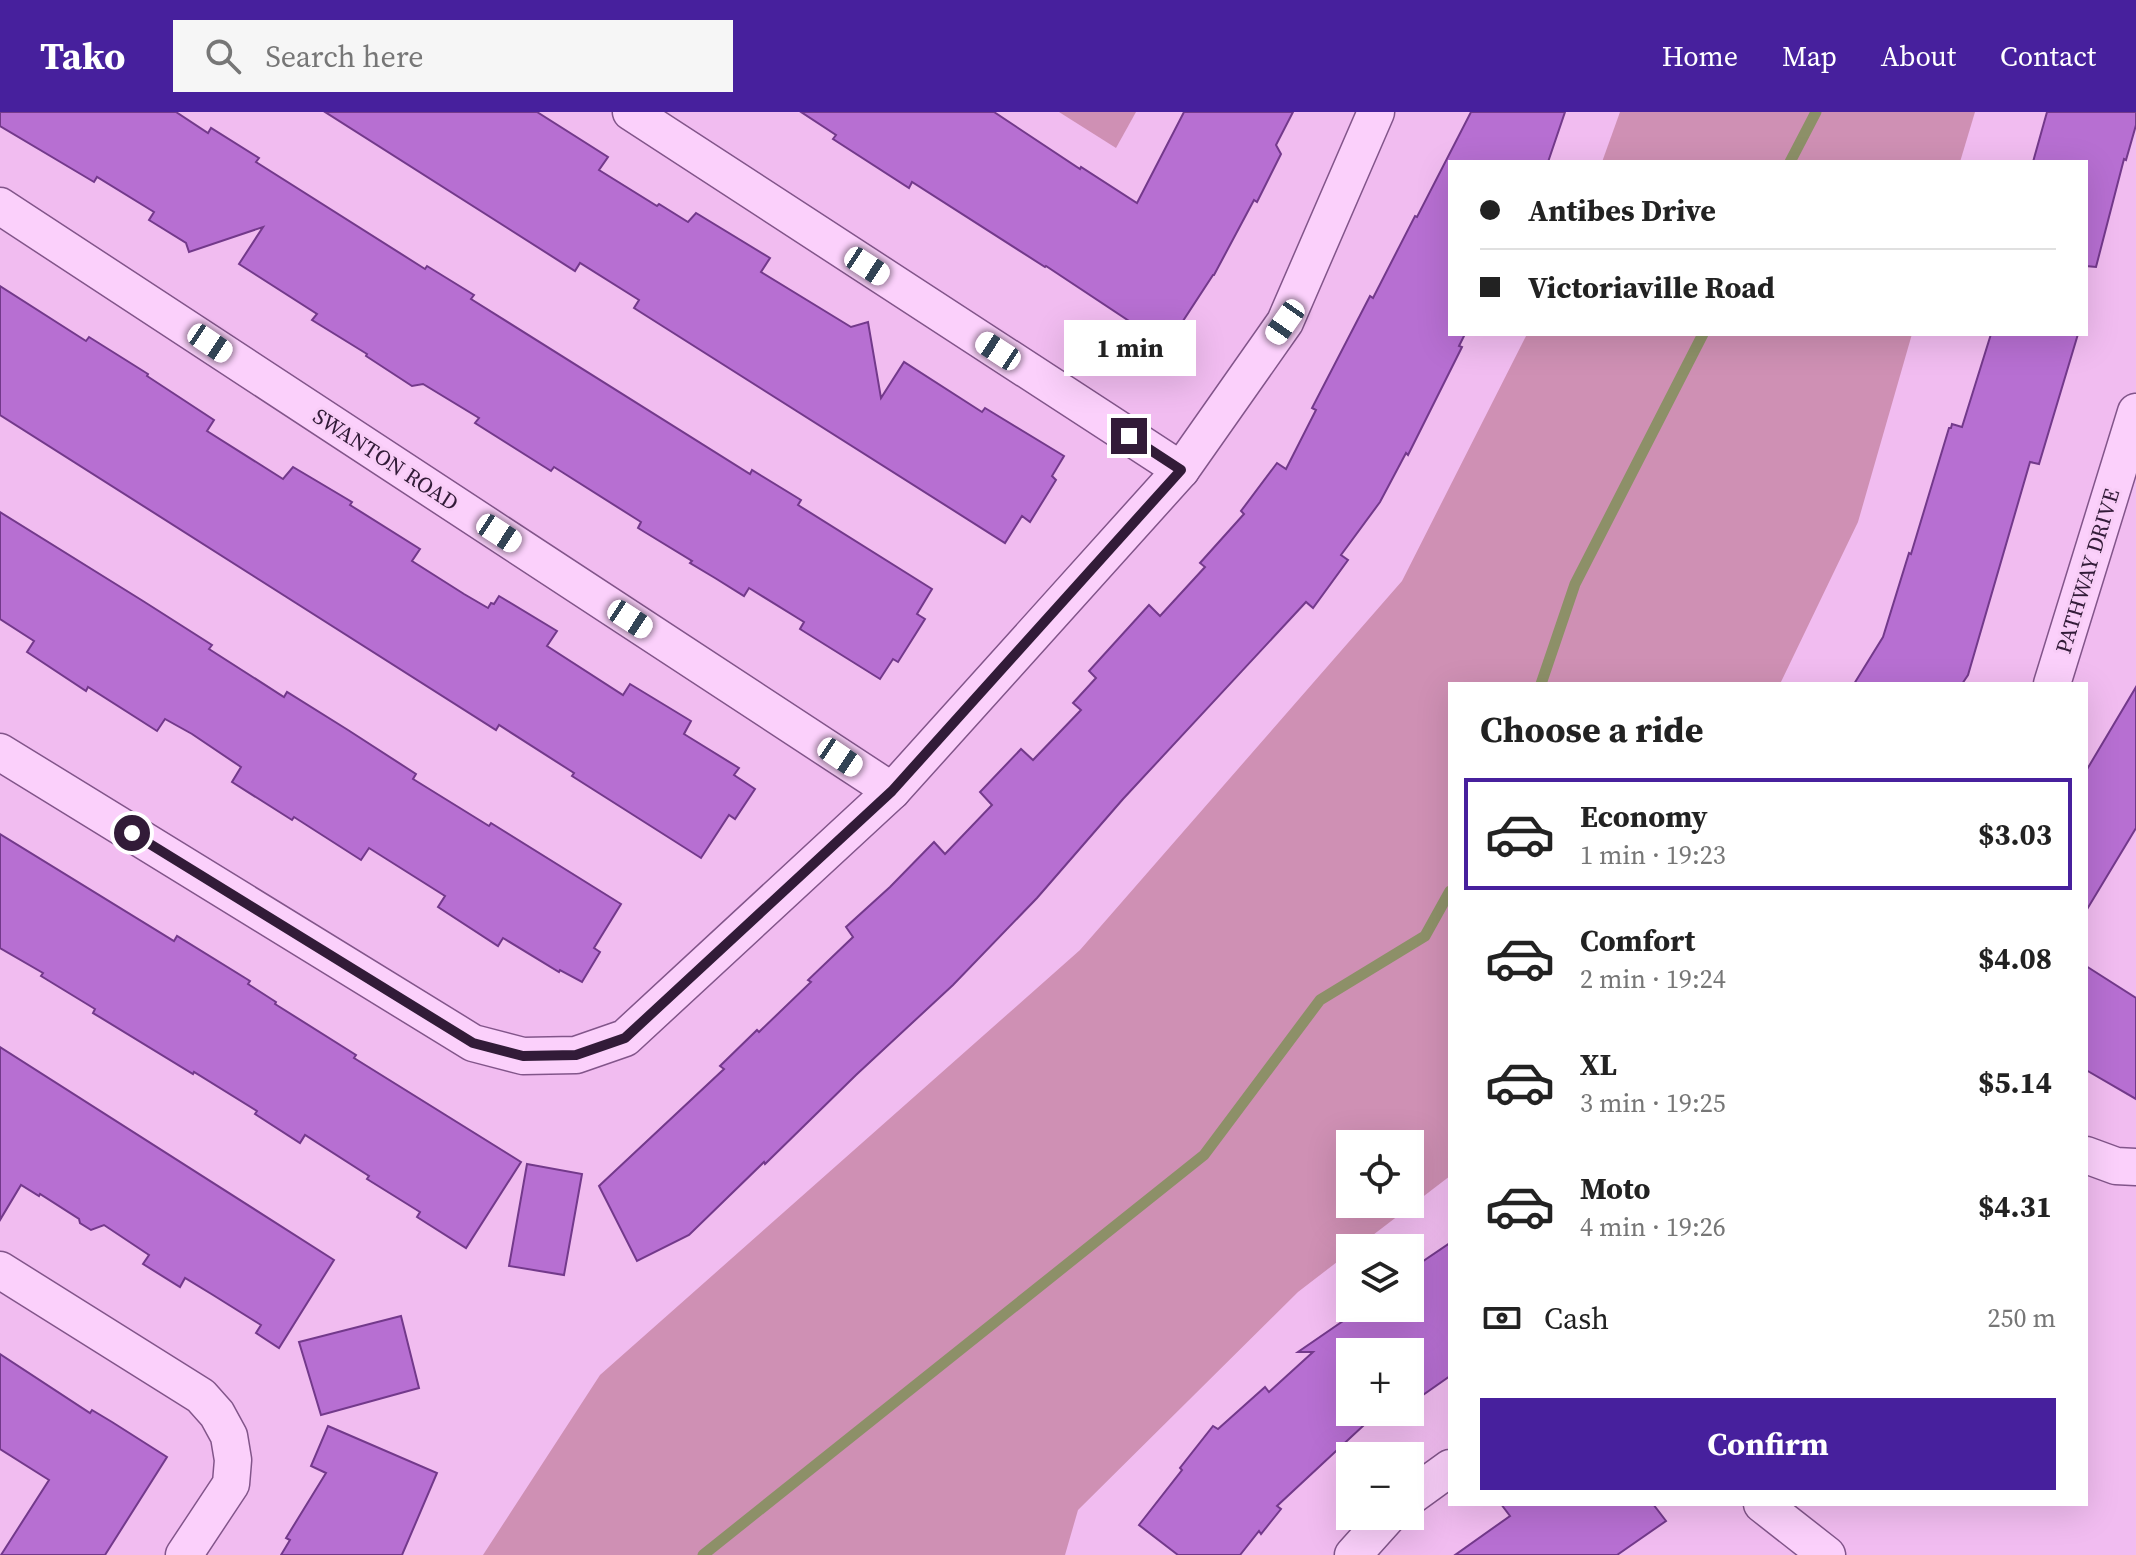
<!DOCTYPE html>
<html lang="en">
<head>
<meta charset="utf-8">
<style>
	:root { --surface:#fff; --page:#f6f6f6; --text:#222; --muted:#767676; --line:#e0e0e0; --accent:#47209d }
	body { margin:0; font-family:"Source Serif 4",serif; background:var(--page); color:var(--text); height:100vh; display:flex; flex-direction:column; font-size:30px; white-space:nowrap }
	* { box-sizing:border-box; margin:0 }
	p { font-size:26px; color:var(--muted) }
	.icon { flex:none; width:44px; height:44px; fill:none; stroke:currentColor; stroke-width:2; stroke-linecap:round; stroke-linejoin:round }
	.map { position:relative; flex:1; overflow:hidden }
	.sheet { position:absolute; left:1448px; top:570px; width:640px; height:824px; display:flex; flex-direction:column; background:var(--surface); border-radius:0px; box-shadow:0 8px 32px #0002 }
	.sheet>* { flex:none }
	.banner { position:absolute; left:1448px; top:48px; width:640px; height:176px; border-radius:0px; box-shadow:0 8px 32px #0002; display:grid; align-content:center; height:176px; padding:0 32px; background:var(--surface) }
	.buttons { position:absolute; left:1336px; top:1018px; display:grid; gap:16px }
	.buttons a { display:grid; place-items:center; width:88px; height:88px; border-radius:0px; background:var(--surface); box-shadow:0 8px 32px #0002; font-size:40px }
	.end { position:absolute; width:36px; height:36px; margin:-18px; border:10px solid #321b38; background:#fff; box-shadow:0 0 0 4px #fff }
	.from { border-radius:50% }
	.bubble { position:absolute; height:56px; border-radius:0px; background:var(--surface); box-shadow:0 8px 32px #0002; font-size:26px; font-weight:700; line-height:56px; text-align:center }
	.car { position:absolute; width:24px; height:48px; margin:-24px -12px; border-radius:10px; box-shadow:0 0 6px 2px #0007; background:linear-gradient(#fff 24%,#345 0 40%,#fff 0 76%,#345 0 86%,#fff 0) }
	.banner b { display:flex; align-items:center; gap:28px; height:76px; font-size:30px }
	.banner b+b { border-top:2px solid var(--line) }
	.banner i { width:20px; height:20px; background:var(--text) }
	ul { padding:0; list-style:none }
	li { display:flex; align-items:center; gap:24px; height:112px; margin:0 16px 12px; padding:0 16px; border:4px solid transparent; border-radius:0px }
	li div { flex:1 }
	li b { display:block; font-size:30px }
	li em { font-style:normal; font-weight:700 }
	li.selected { border-color:var(--accent) }
	li>.icon { width:72px; height:72px; stroke-width:1.5 }
	h2 { padding:0 32px; font-size:36px; line-height:96px }
	.pay { display:flex; align-items:center; gap:20px; height:88px; padding:0 32px; font-size:30px }
	.pay p { margin-inline-start:auto }
	.button { display:flex; gap:16px; margin-top:auto; padding:16px 32px }
	.button a { flex:1; height:92px; border-radius:0px; background:var(--accent); color:#fff; font-size:32px; font-weight:700; line-height:92px; text-align:center }
	header { display:flex; align-items:center; gap:48px; box-sizing:border-box; height:112px; padding:0 40px; background:var(--accent); color:#fff }
	header strong { font-size:38px }
	nav { display:flex; gap:44px; margin-inline-start:auto; font-size:28px }
	.search { width:560px; height:72px; background:var(--page); display:flex; align-items:center; gap:20px; box-sizing:border-box; padding:0 28px; border-radius:0px; color:var(--muted); font-size:30px }
	.map>svg:first-child { display:block }
	.green { fill:#cf90b4; fill-rule:evenodd }
	.lines { fill:none; stroke-linecap:round; stroke-linejoin:round }
	.stream { stroke:#8d9068; stroke-width:11 }
	.building { fill:#b76fd2; stroke:#73398b; stroke-width:2 }
	.minor-casing { stroke:#82558a; stroke-width:39 }
	.minor { stroke:#fbd0fb; stroke-width:36 }
	.route { stroke:#321b38; stroke-width:10 }
	.labels { text-anchor:middle; stroke-width:6; stroke-linejoin:round; paint-order:stroke }
	.street-label { font-size:22px; fill:#321b38; stroke:#f8cdf7 }
</style>
</head>
<body>
<header>
<strong>Tako</strong>
<div class="search"><svg class="icon" aria-label="search" viewBox="0 0 24 24"><circle cx="10" cy="10" r="6"/><path d="M15 15l6 6"/></svg>Search here</div>
<nav><a>Home</a><a>Map</a><a>About</a><a>Contact</a></nav>
</header>
<div class="map">
<svg width="2136" height="1443" viewBox="0 0 2136 1443">
	<rect width="100%" height="100%" fill="#f1bcf0"/>
	<g class="green">
		<path d="M 1059,0 L 1136,0 L 1116,36 Z"/>
		<path d="M 1620,0 L 1975,0 L 1960,50 L 1602,50 Z"/>
		<path d="M 1527,222 L 1912,222 L 1858,410 L 1780,572 L 1450,572 L 1450,1064 L 1356,1136 L 1350,1136 L 1350,1140 L 1298,1180 L 1078,1398 L 1065,1443 L 483,1443 L 600,1263 L 1080,838 L 1402,469 ZM 1350,1032 L 1410,1032 L 1410,1092 L 1350,1092 Z"/>
	</g>
	<g class="lines">
		<g class="stream">
			<path d="M 1790,50 L 1816,0"/>
			<path d="M 1541,572 L 1575,472 L 1703,222"/>
			<path d="M 703,1443 L 1204,1043 L 1320,888 L 1425,824 L 1450,779"/>
		</g>
	</g>
	<g class="building">
		<path d="M 0,0 L 176,0 L 208,21 L 211,16 L 259,46 L 256,50 L 425,157 L 427,154 L 474,183 L 471,187 L 750,362 L 752,358 L 801,388 L 798,393 L 932,477 L 917,502 L 925,507 L 898,550 L 893,547 L 880,567 L 800,517 L 804,510 L 749,476 L 744,484 L 715,466 L 690,451 L 692,449 L 638,416 L 641,410 L 554,355 L 551,359 L 475,311 L 479,306 L 423,272 L 412,274 L 366,244 L 367,242 L 312,208 L 317,202 L 239,152 L 263,115 L 189,140 L 186,131 L 149,108 L 154,100 L 97,65 L 94,70 L 0,14 Z"/>
		<path d="M 325,0 L 537,0 L 608,45 L 599,58 L 657,94 L 659,92 L 688,110 L 696,101 L 770,146 L 761,160 L 851,215 L 868,210 L 881,286 L 904,250 L 982,300 L 985,296 L 1064,344 L 1052,364 L 1056,368 L 1030,410 L 1022,404 L 1005,431 L 634,196 L 639,188 L 580,151 L 575,159 Z"/>
		<path d="M 801,0 L 994,0 L 1080,57 L 1081,55 L 1137,91 L 1184,0 L 1293,0 L 1276,33 L 1281,42 L 1257,90 L 1254,88 L 1214,163 L 1213,163 L 1183,209 L 1190,213 L 1173,238 L 1046,154 L 1045,155 L 912,70 L 909,76 L 833,27 L 836,23 Z"/>
		<path d="M 1471,0 L 1565,0 L 1548,50 L 1450,50 L 1450,222 L 1465,222 L 1459,234 L 1462,235 L 1408,343 L 1406,341 L 1380,390 L 1341,443 L 1348,448 L 1313,496 L 1306,490 L 1123,687 L 1037,786 L 953,873 L 856,963 L 765,1052 L 764,1050 L 689,1123 L 637,1149 L 599,1074 L 724,957 L 720,954 L 757,918 L 759,920 L 811,870 L 808,868 L 853,825 L 846,815 L 890,775 L 934,730 L 945,742 L 992,693 L 980,680 L 1021,637 L 1033,648 L 1081,598 L 1073,591 L 1096,566 L 1089,559 L 1149,493 L 1160,504 L 1205,455 L 1200,451 L 1244,402 L 1241,399 L 1277,351 L 1286,357 L 1316,298 L 1312,296 L 1370,184 L 1373,186 L 1415,104 L 1417,105 Z"/>
		<path d="M 2047,0 L 2136,0 L 2136,13 L 2126,48 L 2124,47 L 2096,155 L 2086,154 L 2086,50 L 2033,50 Z"/>
		<path d="M 0,174 L 86,229 L 89,225 L 148,262 L 147,264 L 214,308 L 207,319 L 283,367 L 293,355 L 352,390 L 350,393 L 420,437 L 412,449 L 464,482 L 488,496 L 491,491 L 494,492 L 499,484 L 557,519 L 547,534 L 623,583 L 630,572 L 691,609 L 684,622 L 739,656 L 734,663 L 755,677 L 735,707 L 729,703 L 701,746 L 572,664 L 574,661 L 499,613 L 496,618 L 0,303 Z"/>
		<path d="M 1991,222 L 2078,222 L 2039,352 L 2030,350 L 1968,563 L 1962,572 L 1854,572 L 1883,525 L 1909,441 L 1911,442 L 1949,316 L 1951,316 L 1952,312 L 1962,315 Z"/>
		<path d="M 0,400 L 143,489 L 212,533 L 209,537 L 284,585 L 287,580 L 348,618 L 416,662 L 413,667 L 489,714 L 491,711 L 621,792 L 594,836 L 600,840 L 582,870 L 560,858 L 559,860 L 503,826 L 498,834 L 438,795 L 445,784 L 369,736 L 361,748 L 294,705 L 292,708 L 232,670 L 241,655 L 192,622 L 165,607 L 157,619 L 88,575 L 86,579 L 27,540 L 34,529 L 0,507 Z"/>
		<path d="M 2136,575 L 2136,716 L 2086,799 L 2086,659 Z"/>
		<path d="M 0,722 L 174,829 L 177,824 L 250,869 L 248,872 L 276,890 L 275,892 L 356,943 L 354,946 L 521,1050 L 466,1136 L 417,1105 L 420,1100 L 367,1067 L 369,1064 L 305,1023 L 300,1031 L 255,1002 L 257,999 L 194,960 L 193,962 L 93,901 L 95,897 L 41,864 L 43,861 L 0,836 Z"/>
		<path d="M 2086,854 L 2136,886 L 2136,987 L 2086,958 Z"/>
		<path d="M 0,935 L 334,1148 L 279,1236 L 256,1221 L 261,1213 L 213,1183 L 185,1166 L 180,1175 L 143,1152 L 149,1143 L 104,1113 L 91,1118 L 80,1111 L 79,1107 L 40,1082 L 39,1084 L 21,1073 L 0,1108 Z"/>
		<path d="M 527,1052 L 582,1062 L 564,1163 L 509,1154 Z"/>
		<path d="M 1450,1131 L 1450,1264 L 1410,1292 L 1410,1240 L 1350,1240 L 1350,1300 L 1378,1300 L 1277,1394 L 1281,1397 L 1261,1422 L 1259,1419 L 1240,1443 L 1178,1443 L 1139,1413 L 1182,1358 L 1180,1356 L 1213,1314 L 1218,1317 L 1265,1275 L 1269,1280 L 1313,1240 L 1298,1240 L 1362,1196 L 1410,1196 L 1410,1158 Z"/>
		<path d="M 401,1204 L 419,1276 L 321,1303 L 299,1230 Z"/>
		<path d="M 0,1242 L 90,1301 L 92,1298 L 112,1310 L 167,1345 L 105,1443 L 1,1443 L 49,1368 L 0,1337 Z"/>
		<path d="M 328,1314 L 437,1361 L 402,1443 L 281,1443 L 290,1428 L 286,1426 L 326,1361 L 311,1354 Z"/>
		<path d="M 1501,1392 L 1653,1392 L 1666,1409 L 1617,1443 L 1455,1443 L 1510,1404 Z"/>
	</g>
	<g class="lines">
		<defs>
			<g id="minor">
				<path d="M 631,0 L 1181,358"/>
				<path d="M 0,94 L 892,679"/>
				<path d="M 2052,572 L 2136,300"/>
				<path d="M 0,640 L 473,931 L 523,944 L 576,943 L 625,926 L 892,679 L 1181,358 L 1285,210 L 1376,0"/>
				<path d="M 2086,1043 L 2116,1054 L 2136,1055"/>
				<path d="M 0,1158 L 201,1284 L 217,1302 L 229,1324 L 233,1348 L 231,1372 L 184,1443"/>
				<path d="M 1410,1385 L 1450,1356"/>
				<path d="M 1762,1392 L 1827,1443"/>
				<path d="M 1353,1443 L 1388,1404"/>
			</g>
		</defs>
		<use href="#minor" class="minor-casing"/>
		<use href="#minor" class="minor"/>
	</g>
	<g class="lines">
		<path class="route" d="M 132,721 L 473,931 L 523,944 L 576,943 L 625,926 L 892,679 L 1181,358 L 1129,324"/>
	</g>
	<g class="labels">
		<g class="street-label">
			<text transform="translate(386 347) rotate(33)" y="8">SWANTON ROAD</text>
			<text transform="translate(2087 459) rotate(-73)" y="8">PATHWAY DRIVE</text>
		</g>
	</g>
</svg>
<div class="buttons">
<a><svg class="icon" aria-label="locate" viewBox="0 0 24 24"><circle cx="12" cy="12" r="6"/><path d="M12 2v4M12 18v4M2 12h4M18 12h4"/></svg></a>
<a><svg class="icon" aria-label="layers" viewBox="0 0 24 24"><path d="M12 4l9 5-9 5-9-5zM3 14l9 5 9-5"/></svg></a>
<a>+</a>
<a>−</a>
</div>
<i class="end from" style="left:132px;top:721px"></i>
<i class="end" style="left:1129px;top:324px"></i>
<div class="bubble" style="left:1064px;top:208px;width:132px">1 min</div>
<i class="car" style="left:867px;top:154px;rotate:123deg"></i>
<i class="car" style="left:1285px;top:210px;rotate:215deg"></i>
<i class="car" style="left:210px;top:231px;rotate:124deg"></i>
<i class="car" style="left:998px;top:239px;rotate:303deg"></i>
<i class="car" style="left:499px;top:421px;rotate:123deg"></i>
<i class="car" style="left:630px;top:507px;rotate:123deg"></i>
<i class="car" style="left:840px;top:645px;rotate:124deg"></i>
<div class="banner">
<b><i class="from"></i>Antibes Drive</b>
<b><i></i>Victoriaville Road</b>
</div>
<section class="sheet">
<h2>Choose a ride</h2>
<ul>
<li class="selected"><svg class="icon" aria-label="car" viewBox="0 0 24 24"><path d="M5 17H2v-5l4-1 3-4h7l3 4 3 1v5h-3M9 17h6M6 11h13"/><circle cx="7" cy="17" r="2"/><circle cx="17" cy="17" r="2"/></svg><div><b>Economy</b><p>1 min · 19:23</p></div><em>$3.03</em></li>
<li><svg class="icon" aria-label="car" viewBox="0 0 24 24"><path d="M5 17H2v-5l4-1 3-4h7l3 4 3 1v5h-3M9 17h6M6 11h13"/><circle cx="7" cy="17" r="2"/><circle cx="17" cy="17" r="2"/></svg><div><b>Comfort</b><p>2 min · 19:24</p></div><em>$4.08</em></li>
<li><svg class="icon" aria-label="car" viewBox="0 0 24 24"><path d="M5 17H2v-5l4-1 3-4h7l3 4 3 1v5h-3M9 17h6M6 11h13"/><circle cx="7" cy="17" r="2"/><circle cx="17" cy="17" r="2"/></svg><div><b>XL</b><p>3 min · 19:25</p></div><em>$5.14</em></li>
<li><svg class="icon" aria-label="car" viewBox="0 0 24 24"><path d="M5 17H2v-5l4-1 3-4h7l3 4 3 1v5h-3M9 17h6M6 11h13"/><circle cx="7" cy="17" r="2"/><circle cx="17" cy="17" r="2"/></svg><div><b>Moto</b><p>4 min · 19:26</p></div><em>$4.31</em></li>
</ul>
<div class="pay"><svg class="icon" aria-label="cash" viewBox="0 0 24 24"><path d="M3 7h18v10H3z"/><circle cx="12" cy="12" r="2"/></svg>Cash<p>250 m</p></div>
<div class="button"><a>Confirm</a></div>
</section>
</div>
</body>
</html>
